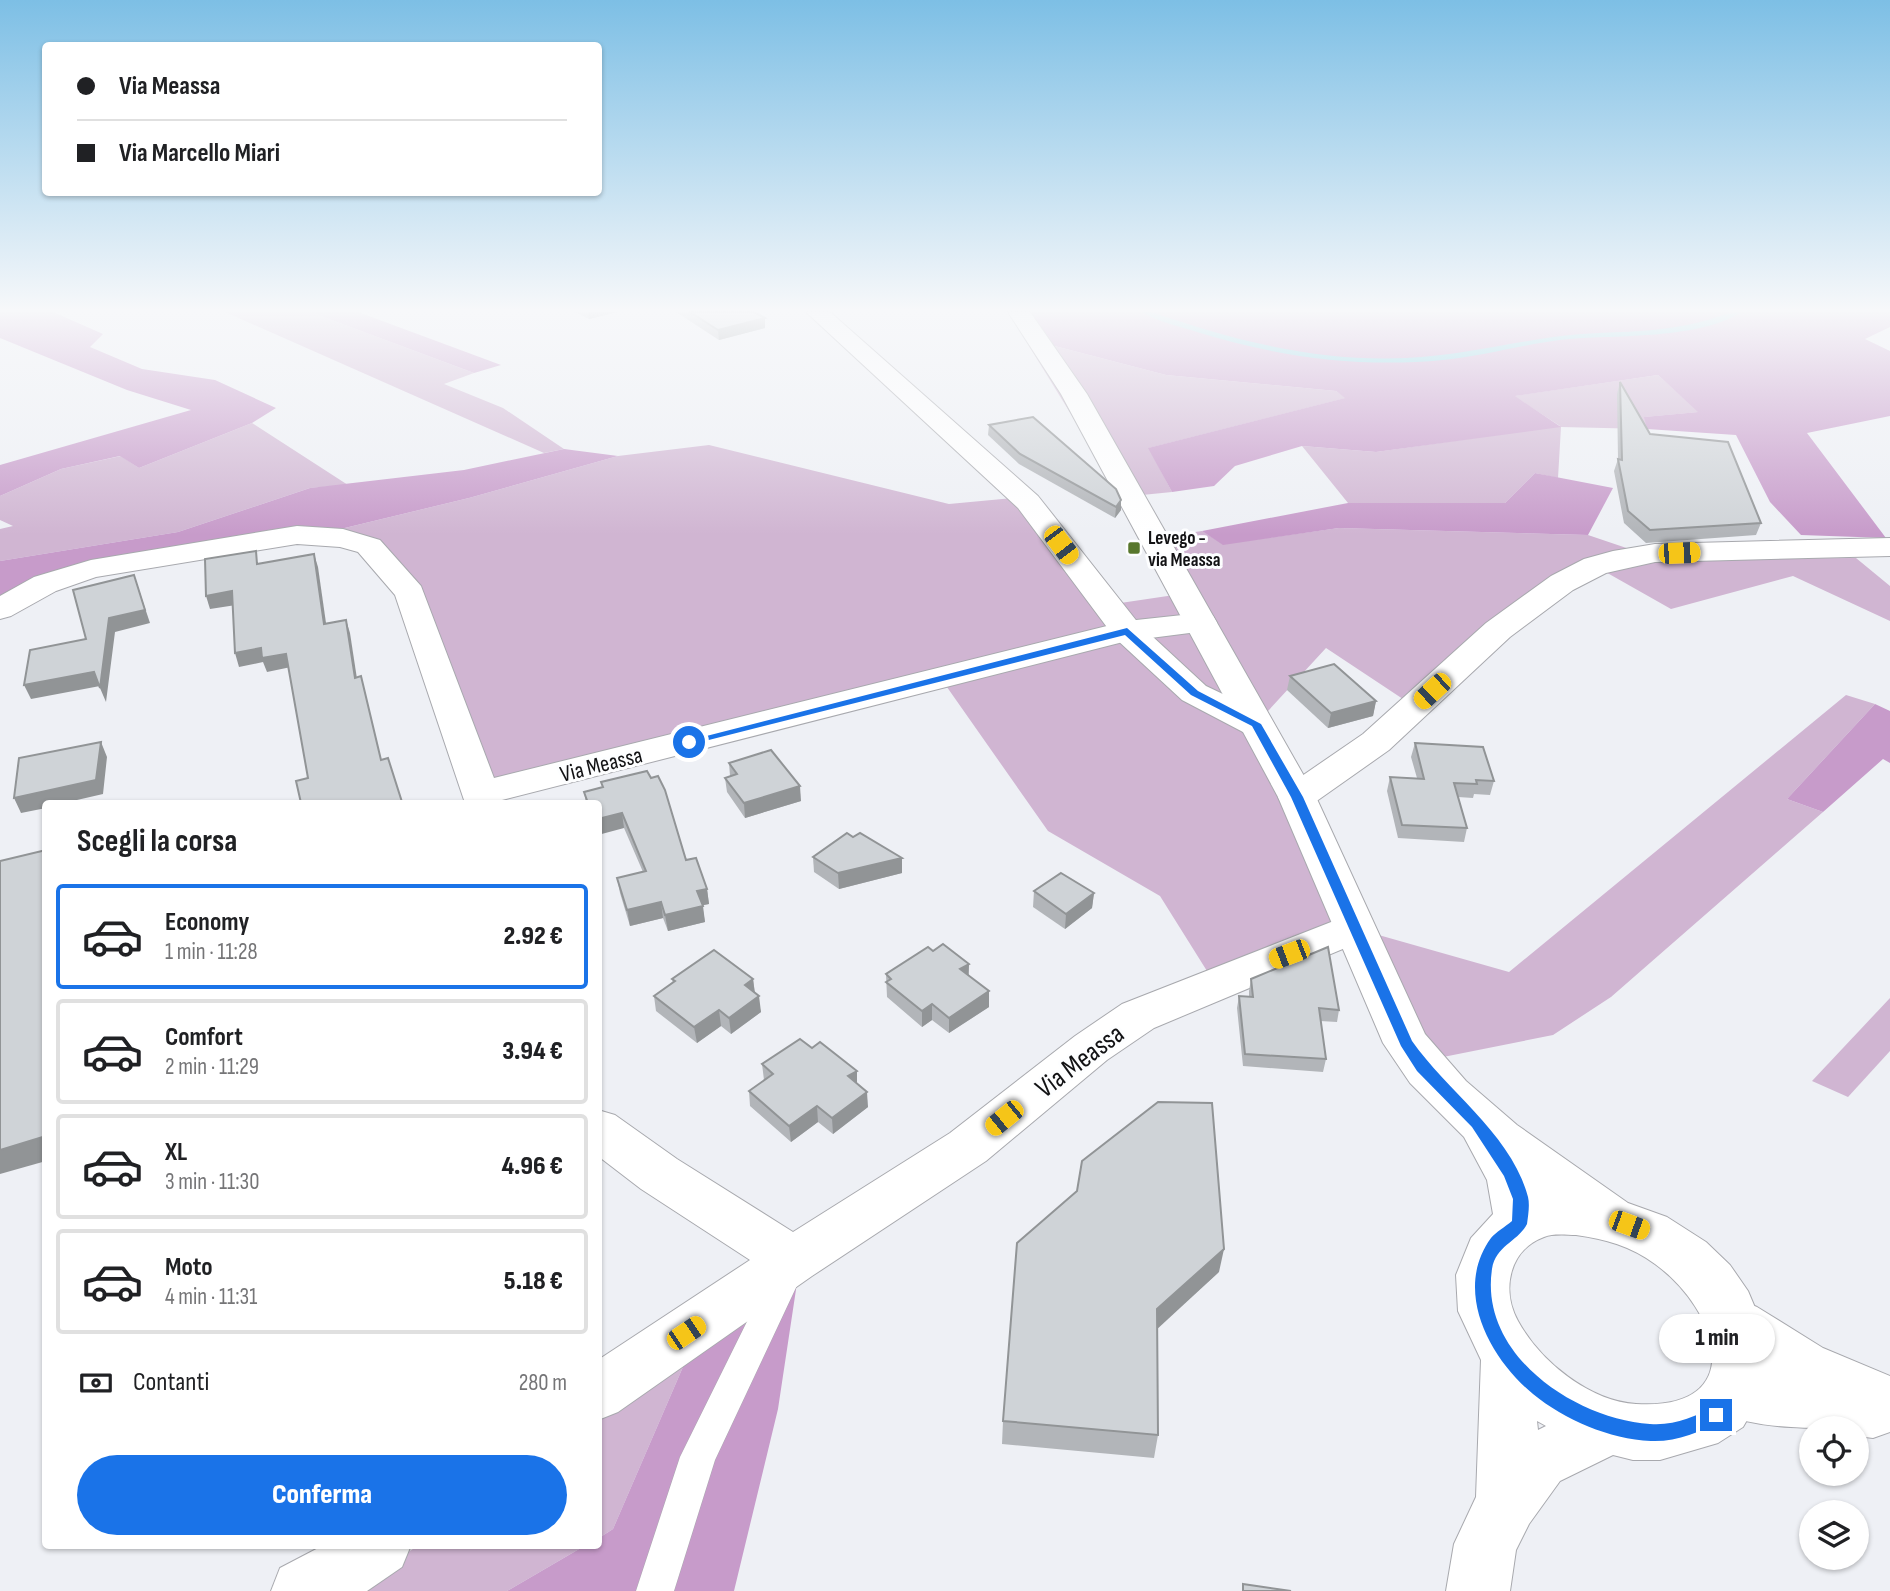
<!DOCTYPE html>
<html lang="it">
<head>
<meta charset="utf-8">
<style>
	:root { --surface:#fff; --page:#f6f6f6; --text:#202124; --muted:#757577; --line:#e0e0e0; --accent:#1a73e8 }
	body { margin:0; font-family:"Sofia Sans Condensed",sans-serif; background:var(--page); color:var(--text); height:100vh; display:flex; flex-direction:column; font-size:26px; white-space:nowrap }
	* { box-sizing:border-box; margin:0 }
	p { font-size:23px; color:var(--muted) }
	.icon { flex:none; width:38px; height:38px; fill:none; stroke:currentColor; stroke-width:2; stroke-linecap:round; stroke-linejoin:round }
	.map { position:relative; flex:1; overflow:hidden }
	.details { position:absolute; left:42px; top:800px; width:560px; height:749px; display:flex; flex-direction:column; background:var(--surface); border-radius:7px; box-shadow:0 2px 5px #0004 }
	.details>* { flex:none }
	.hud { position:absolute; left:42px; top:42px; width:560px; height:154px; border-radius:7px; box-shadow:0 2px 5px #0004; display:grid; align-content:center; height:154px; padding:0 35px; background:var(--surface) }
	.controls { position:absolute; left:1799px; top:1416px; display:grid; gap:14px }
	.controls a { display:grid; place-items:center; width:70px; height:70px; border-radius:50%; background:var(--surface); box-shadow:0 2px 5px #0004; font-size:35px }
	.end { position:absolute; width:32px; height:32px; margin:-16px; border:9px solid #1a73e8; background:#fff; box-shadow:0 0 0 4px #fff }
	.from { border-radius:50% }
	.bubble { position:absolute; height:49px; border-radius:24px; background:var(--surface); box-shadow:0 2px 5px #0004; font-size:23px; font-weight:800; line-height:49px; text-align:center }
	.car { position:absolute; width:21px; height:42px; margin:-21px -10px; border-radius:9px; box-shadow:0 0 5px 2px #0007; background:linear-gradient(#f5c518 24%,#345 0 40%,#f5c518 0 76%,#345 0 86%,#f5c518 0) }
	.hud b { display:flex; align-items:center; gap:24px; height:66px; font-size:26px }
	.hud b+b { border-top:2px solid var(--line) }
	.hud i { width:18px; height:18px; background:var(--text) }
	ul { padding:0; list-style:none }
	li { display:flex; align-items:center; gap:21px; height:105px; margin:0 14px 10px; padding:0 21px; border:4px solid var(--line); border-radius:7px }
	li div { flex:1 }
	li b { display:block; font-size:26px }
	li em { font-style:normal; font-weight:800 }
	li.active { border-color:var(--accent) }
	li>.icon { width:63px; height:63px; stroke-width:1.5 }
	h2 { padding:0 35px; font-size:32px; line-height:84px }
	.pay { display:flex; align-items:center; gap:18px; height:77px; padding:0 35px; font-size:26px }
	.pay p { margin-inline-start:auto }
	.action { display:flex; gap:14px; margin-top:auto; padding:14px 35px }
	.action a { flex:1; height:80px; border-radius:42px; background:var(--accent); color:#fff; font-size:28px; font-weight:800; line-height:80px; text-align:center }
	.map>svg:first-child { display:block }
	.green { fill:#d0b5d2 }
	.forest { fill:#c79bca }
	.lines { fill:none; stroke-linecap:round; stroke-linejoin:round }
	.stream { fill:#7ecfe0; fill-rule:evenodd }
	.service-casing { stroke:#a8a9ae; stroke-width:1 }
	.minor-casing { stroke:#a8a9ae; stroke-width:2 }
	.tertiary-casing { stroke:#a8a9ae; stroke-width:2 }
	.secondary-casing { stroke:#a8a9ae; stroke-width:2 }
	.service { fill:#fff; fill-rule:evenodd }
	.minor { fill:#fff; fill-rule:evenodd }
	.tertiary { fill:#fff; fill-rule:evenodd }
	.secondary { fill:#fff; fill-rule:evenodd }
	.wall { fill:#b2b5b9 }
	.shaded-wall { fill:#919496 }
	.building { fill:#cfd3d7; stroke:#919496; stroke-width:2 }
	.route { fill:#1a73e8 }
	.poi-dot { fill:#58772d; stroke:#fdfeff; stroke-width:2.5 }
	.labels { text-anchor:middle; stroke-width:6; stroke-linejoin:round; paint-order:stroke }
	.far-poi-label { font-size:19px; font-weight:bold; fill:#121214; stroke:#fdfeff; text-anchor:start }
	.street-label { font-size:23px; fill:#121214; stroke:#fdfeff }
	.near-street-label { font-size:28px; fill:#121214; stroke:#fdfeff }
</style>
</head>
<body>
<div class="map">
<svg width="1890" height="1591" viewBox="0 0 1890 1591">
	<rect width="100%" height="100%" fill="#eef0f5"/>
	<g class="green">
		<path d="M 225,312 L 310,312 L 474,373 L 444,384 L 503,408 L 564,449 L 544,453 Z"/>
		<path d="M 1024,338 L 1166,375 L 1336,391 L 1346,398 L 1149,448 L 1172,492 L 1122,497 Z"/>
		<path d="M 1658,375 L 1699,412 L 1645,417 L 1647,429 L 1561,427 L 1558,478 L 1535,473 L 1505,503 L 1348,503 L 1302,446 L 1376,452 L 1560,426 L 1514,396 Z"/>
		<path d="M 252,423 L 348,485 L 310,488 L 178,532 L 0,561 L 0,529 L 13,526 L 0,520 L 0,496 L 61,469 L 121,456 L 139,468 Z"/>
		<path d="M 709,445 L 949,504 L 1013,498 L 1107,605 L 1181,594 L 1148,539 L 1202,531 L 1223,544 L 1339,528 L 1588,535 L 1659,559 L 1856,558 L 1890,586 L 1890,621 L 1793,576 L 1671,609 L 1595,566 L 1415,707 L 1326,648 L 1256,724 L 1354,928 L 1509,972 L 1846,695 L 1875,704 L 1787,799 L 1823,812 L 1611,997 L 1553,1035 L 1413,1063 L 1354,929 L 1325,960 L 1217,987 L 1160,896 L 1048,831 L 942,680 L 482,793 L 410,593 L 374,553 L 343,541 L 295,540 L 469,498 L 618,456 Z"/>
		<path d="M 1890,998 L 1890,1051 L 1848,1097 L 1812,1081 Z"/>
		<path d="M 692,1346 L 613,1529 L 599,1538 L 598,1414 Z"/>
		<path d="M 419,1545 L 586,1545 L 507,1591 L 348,1591 Z"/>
	</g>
	<g class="forest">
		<path d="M 0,312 L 53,312 L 103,334 L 90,347 L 142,369 L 215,380 L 276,408 L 252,423 L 139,468 L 120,456 L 61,469 L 0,496 L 0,465 L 191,410 L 127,390 L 0,338 Z"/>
		<path d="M 310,312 L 358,312 L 501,365 L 474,373 Z"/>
		<path d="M 1008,312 L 1890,312 L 1890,327 L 1865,339 L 1890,351 L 1890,416 L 1807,433 L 1886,538 L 1801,535 L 1770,502 L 1736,435 L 1647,429 L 1644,417 L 1698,412 L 1658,375 L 1515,396 L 1561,427 L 1376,452 L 1302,446 L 1235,466 L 1214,486 L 1172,492 L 1148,448 L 1345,398 L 1336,391 L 1166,375 L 1024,338 Z"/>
		<path d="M 564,449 L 618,456 L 469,498 L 295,540 L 92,575 L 0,616 L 0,561 L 178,532 L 310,488 L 464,470 Z"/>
		<path d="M 1535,473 L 1613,488 L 1588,535 L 1339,528 L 1223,545 L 1202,531 L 1348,503 L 1505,503 Z"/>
		<path d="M 1875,704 L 1890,711 L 1890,763 L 1883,759 L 1823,812 L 1787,799 Z"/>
		<path d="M 800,1263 L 778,1409 L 734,1591 L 507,1591 L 586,1545 L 598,1545 L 599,1538 L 613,1529 L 692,1346 Z"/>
	</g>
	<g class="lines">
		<path class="stream" d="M 1142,312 L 1152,312 C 1234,341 1319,362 1406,358 C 1456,356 1504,344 1553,337 C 1586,332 1620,333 1653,330 C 1669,328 1685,326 1700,322 C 1714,319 1727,312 1741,312 C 1701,339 1617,335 1569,339 C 1527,343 1486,356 1443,360 C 1360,368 1277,357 1197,332 C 1179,326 1158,322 1142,312 Z"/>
		<defs>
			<path id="service" d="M 784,1265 L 795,1269 L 800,1279 L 715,1460 L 674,1591 L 636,1591 L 680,1457 L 773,1269 Z"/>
			<g id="minor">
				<path d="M 297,526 L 343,529 L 380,540 L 421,586 L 494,778 L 1127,621 L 1201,613 L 1213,616 L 1217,623 L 1213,630 L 1127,641 L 502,800 L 503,803 L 465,803 L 395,595 L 358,552 L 340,547 L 297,544 L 96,577 L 56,591 L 11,616 L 0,619 L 0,596 L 34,577 L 91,560 Z"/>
				<path d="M 1890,538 L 1890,556 L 1655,562 L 1606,573 L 1573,590 L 1510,637 L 1389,750 L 1311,805 L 1297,809 L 1283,805 L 1278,797 L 1283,789 L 1363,734 L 1486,623 L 1551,576 L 1584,559 L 1613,551 L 1655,544 Z"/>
				<path d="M 1354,913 L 1369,918 L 1375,928 L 1369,938 L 1154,1028 L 1107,1060 L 986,1161 L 812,1276 L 618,1412 L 598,1420 L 598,1360 L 750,1260 L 641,1189 L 598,1156 L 598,1110 L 615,1115 L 677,1159 L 793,1232 L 950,1133 L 1075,1036 L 1122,1004 Z"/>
				<path d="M 1737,1299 L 1757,1307 L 1823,1348 L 1890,1376 L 1890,1432 L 1873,1438 L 1857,1436 L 1857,1428 C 1809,1428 1762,1430 1716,1412 L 1707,1393 L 1716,1374 L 1736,1366 L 1760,1369 L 1717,1341 L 1709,1324 L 1717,1307 Z"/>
				<path d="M 324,1545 L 411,1545 L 402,1567 L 367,1591 L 271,1591 L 280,1568 Z"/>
			</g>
			<path id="tertiary" d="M 806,312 L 830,312 L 1038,496 L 1139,624 L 1206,686 L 1269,716 L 1274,724 L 1269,732 L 1256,735 L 1243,732 L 1182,700 L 1115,638 L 1018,508 Z"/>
			<path id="secondary" d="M 1008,312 L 1030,312 L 1087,394 L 1316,797 L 1425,1034 L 1466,1081 L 1517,1125 L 1628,1203 L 1667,1217 L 1706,1242 L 1730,1265 L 1748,1291 L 1767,1336 L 1771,1362 L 1766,1387 L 1743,1427 L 1718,1443 L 1660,1460 L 1633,1460 L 1613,1455 L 1560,1481 L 1529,1524 L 1516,1550 L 1510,1591 L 1446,1591 L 1454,1544 L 1476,1497 L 1481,1360 L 1458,1311 L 1456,1275 L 1471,1238 L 1493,1214 L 1487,1180 L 1464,1137 L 1410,1083 L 1383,1043 L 1278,797 L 1061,394 ZM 1576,1235 C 1605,1239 1631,1246 1655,1264 C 1719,1310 1750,1411 1636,1404 C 1589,1401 1540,1361 1518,1321 C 1501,1290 1509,1250 1544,1237 C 1554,1233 1566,1235 1576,1235 ZM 1537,1421 L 1546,1426 L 1538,1430 Z"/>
		</defs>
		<use href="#service" class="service-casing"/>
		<use href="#minor" class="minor-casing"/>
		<use href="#tertiary" class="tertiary-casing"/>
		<use href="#secondary" class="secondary-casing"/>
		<use href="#service" class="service"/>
		<use href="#minor" class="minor"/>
		<use href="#tertiary" class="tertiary"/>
		<use href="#secondary" class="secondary"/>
	</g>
	<g class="wall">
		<path d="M 575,312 L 617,312 L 589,319 Z"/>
		<path d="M 676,312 L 754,312 L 765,318 L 765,328 L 719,340 Z"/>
		<path d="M 1620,382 L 1650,434 L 1761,523 L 1756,535 L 1646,543 L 1624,523 L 1614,471 L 1618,459 L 1617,394 Z"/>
		<path d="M 989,425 L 1121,510 L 1115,518 L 1019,464 L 988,435 Z"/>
		<path d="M 1290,676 L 1376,701 L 1373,716 L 1328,728 L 1287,690 Z"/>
		<path d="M 1415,743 L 1494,781 L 1490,795 L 1474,794 L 1473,798 L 1458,797 L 1467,828 L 1464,842 L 1398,838 L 1387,791 L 1390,777 L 1417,778 L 1411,757 Z"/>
		<path d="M 729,763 L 801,801 L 745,818 L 727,792 L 725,778 L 730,776 Z"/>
		<path d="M 601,782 L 686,860 L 707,889 L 709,904 L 702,905 L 705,922 L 668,931 L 663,918 L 630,926 L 620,893 L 617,878 L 643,872 L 624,828 L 598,803 L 586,803 L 584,792 L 602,787 Z"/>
		<path d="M 853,837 L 902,858 L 902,873 L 839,889 L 814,872 L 813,857 Z"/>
		<path d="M 1034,891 L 1094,893 L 1092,908 L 1065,929 L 1033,907 Z"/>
		<path d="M 933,951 L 969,964 L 969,976 L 989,991 L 989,1007 L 949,1033 L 932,1020 L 922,1027 L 887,997 L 886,974 Z"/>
		<path d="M 672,979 L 753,979 L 755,993 L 761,1012 L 731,1034 L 721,1026 L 697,1043 L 656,1011 L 654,996 L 673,983 Z"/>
		<path d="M 1251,979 L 1339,1010 L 1337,1022 L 1320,1021 L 1326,1059 L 1323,1072 L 1243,1066 L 1237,1008 L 1239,996 L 1249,997 L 1249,991 Z"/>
		<path d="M 812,1048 L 857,1071 L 857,1084 L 868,1107 L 833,1134 L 818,1122 L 791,1142 L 750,1106 L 749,1091 L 764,1080 L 762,1064 Z"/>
		<path d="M 1219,1272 L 1157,1328 L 1158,1435 L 1154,1458 L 1002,1444 L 1003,1421 Z"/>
	</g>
	<g class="shaded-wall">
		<path d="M 588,312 L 617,312 L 589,319 Z"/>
		<path d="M 765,318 L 765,328 L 719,340 L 718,330 Z"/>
		<path d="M 1121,500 L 1121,510 L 1115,518 L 1116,507 Z"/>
		<path d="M 314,554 L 318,567 L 328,637 L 324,624 Z"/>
		<path d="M 134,575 L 150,623 L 115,632 L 106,702 L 100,688 L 109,618 Z"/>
		<path d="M 232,591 L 236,605 L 210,609 L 206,596 Z"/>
		<path d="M 346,620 L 350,633 L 359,692 L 355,678 Z"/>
		<path d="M 261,648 L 286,654 L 291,667 L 267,672 L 263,662 L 239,667 L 235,653 Z"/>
		<path d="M 94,672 L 100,686 L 31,699 L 24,685 Z"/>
		<path d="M 1376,701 L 1373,716 L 1328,728 L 1331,713 Z"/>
		<path d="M 101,742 L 107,757 L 103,794 L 64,803 L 46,803 L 46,808 L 21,813 L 14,798 Z"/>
		<path d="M 800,786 L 801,801 L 745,818 L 744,803 Z"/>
		<path d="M 622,813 L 624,828 L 598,835 L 598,819 Z"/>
		<path d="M 902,858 L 902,873 L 839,889 L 838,873 Z"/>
		<path d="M 707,889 L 709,904 L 699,906 L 697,891 Z"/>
		<path d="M 1094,893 L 1092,908 L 1065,929 L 1066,914 Z"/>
		<path d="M 661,902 L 663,918 L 630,926 L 627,910 Z"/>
		<path d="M 703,906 L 705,922 L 668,931 L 665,915 Z"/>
		<path d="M 969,964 L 968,979 L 960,969 Z"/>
		<path d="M 753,979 L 755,995 L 745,985 Z"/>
		<path d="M 989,991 L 989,1007 L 949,1033 L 949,1018 Z"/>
		<path d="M 759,996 L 761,1012 L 731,1034 L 729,1018 Z"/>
		<path d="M 932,1004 L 932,1020 L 922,1027 L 922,1011 Z"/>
		<path d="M 719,1010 L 721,1026 L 697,1043 L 694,1027 Z"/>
		<path d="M 857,1071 L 857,1087 L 848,1076 Z"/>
		<path d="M 867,1092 L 868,1107 L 833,1134 L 832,1118 Z"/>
		<path d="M 817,1106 L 818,1122 L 791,1142 L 789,1126 Z"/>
		<path d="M 46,1136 L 46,1161 L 0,1174 L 0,1150 Z"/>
		<path d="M 1224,1249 L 1219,1272 L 1154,1332 L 1157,1309 Z"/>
	</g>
	<g class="building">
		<path d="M 690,312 L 754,312 L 765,318 L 718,330 Z"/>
		<path d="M 1620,382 L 1650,434 L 1728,442 L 1761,523 L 1650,530 L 1628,511 L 1618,459 L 1622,460 Z"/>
		<path d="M 1033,417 L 1116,489 L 1121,500 L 1116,507 L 1020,454 L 989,425 Z"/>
		<path d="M 256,551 L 257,564 L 314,554 L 324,624 L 346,620 L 355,678 L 361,676 L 381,760 L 388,758 L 402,802 L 396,803 L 301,803 L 296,781 L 308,778 L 286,654 L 262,658 L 261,648 L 235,653 L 232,591 L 206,596 L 205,559 Z"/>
		<path d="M 134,575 L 145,610 L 109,618 L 100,688 L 94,672 L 24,685 L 30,650 L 86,639 L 73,590 Z"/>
		<path d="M 1334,664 L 1376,701 L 1331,713 L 1290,676 Z"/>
		<path d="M 101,742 L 96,780 L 14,798 L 19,758 Z"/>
		<path d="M 1415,743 L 1483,747 L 1494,781 L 1476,780 L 1477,784 L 1454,783 L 1467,828 L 1402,825 L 1390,777 L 1424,779 Z"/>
		<path d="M 771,750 L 800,786 L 744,803 L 725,778 L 737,774 L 729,763 Z"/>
		<path d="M 647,771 L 651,778 L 658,776 L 665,790 L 686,860 L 696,858 L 707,889 L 697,891 L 703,906 L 665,915 L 661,902 L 627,910 L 617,878 L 646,871 L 622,813 L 598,819 L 598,803 L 588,803 L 584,792 L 603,787 L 601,782 Z"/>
		<path d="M 847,833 L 853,837 L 860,833 L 902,858 L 838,873 L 813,857 Z"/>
		<path d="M 46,850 L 46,1136 L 0,1150 L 0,861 Z"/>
		<path d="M 1061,873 L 1094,893 L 1066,914 L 1034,891 Z"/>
		<path d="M 943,944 L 969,964 L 960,969 L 989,991 L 949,1018 L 932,1004 L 922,1011 L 886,982 L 891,979 L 886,974 L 928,947 L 933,951 Z"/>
		<path d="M 1328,947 L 1339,1010 L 1319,1008 L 1326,1059 L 1245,1054 L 1239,996 L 1253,997 L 1251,979 Z"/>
		<path d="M 714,950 L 753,979 L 745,985 L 759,996 L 729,1018 L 719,1010 L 694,1027 L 654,996 L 675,981 L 672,979 Z"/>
		<path d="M 800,1039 L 812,1048 L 820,1042 L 857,1071 L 848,1076 L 867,1092 L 832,1118 L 817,1106 L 789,1126 L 749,1091 L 773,1074 L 762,1064 Z"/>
		<path d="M 1158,1102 L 1212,1103 L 1224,1249 L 1157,1309 L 1158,1435 L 1003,1421 L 1017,1243 L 1077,1191 L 1082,1161 Z"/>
		<path d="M 1243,1584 L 1291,1591 L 1243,1591 Z"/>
	</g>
	<linearGradient id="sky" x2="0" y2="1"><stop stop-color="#7dbfe5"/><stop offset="0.58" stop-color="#f7f8fa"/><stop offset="1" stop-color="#f7f8fa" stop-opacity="0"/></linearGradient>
	<rect width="1890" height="535" fill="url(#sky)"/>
	<path class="route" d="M 1127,628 L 1198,691 L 1261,724 L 1303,797 L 1412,1041 C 1447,1091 1512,1135 1528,1197 C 1530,1205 1528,1216 1527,1224 C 1518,1242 1496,1245 1492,1269 C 1479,1355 1575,1419 1650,1424 C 1675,1426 1694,1416 1716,1407 L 1722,1410 L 1725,1415 L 1722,1421 C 1699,1432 1677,1442 1651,1441 C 1609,1439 1565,1420 1533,1394 C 1489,1358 1453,1290 1491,1238 C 1496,1232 1505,1227 1512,1221 L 1513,1199 L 1504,1176 L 1472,1127 L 1417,1071 L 1401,1046 L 1291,797 L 1252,726 L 1191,695 L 1125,635 L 689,745 L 683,742 Z"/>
	<rect class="poi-dot" x="1127" y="541" width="14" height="14" rx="3.5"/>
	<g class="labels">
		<g class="far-poi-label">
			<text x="1148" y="544">Levego -<tspan x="1148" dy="22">via Meassa</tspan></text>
		</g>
		<g class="street-label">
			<text transform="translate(601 764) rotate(-14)" y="8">Via Meassa</text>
		</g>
		<g class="near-street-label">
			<text transform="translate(1079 1060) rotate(-37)" y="10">Via Meassa</text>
		</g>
	</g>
</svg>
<div class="controls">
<a><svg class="icon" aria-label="locate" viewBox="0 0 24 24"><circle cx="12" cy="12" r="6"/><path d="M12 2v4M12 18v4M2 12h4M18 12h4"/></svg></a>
<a><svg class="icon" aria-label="layers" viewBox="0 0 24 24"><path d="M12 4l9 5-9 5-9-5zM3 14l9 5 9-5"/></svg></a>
</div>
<i class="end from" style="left:689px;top:742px"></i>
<i class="end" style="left:1716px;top:1415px"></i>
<div class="bubble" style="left:1659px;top:1314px;width:116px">1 min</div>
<i class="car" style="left:1061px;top:545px;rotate:143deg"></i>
<i class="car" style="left:1679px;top:553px;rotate:88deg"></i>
<i class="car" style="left:1432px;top:691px;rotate:227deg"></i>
<i class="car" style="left:1289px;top:954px;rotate:249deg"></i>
<i class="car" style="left:1004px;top:1118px;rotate:231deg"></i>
<i class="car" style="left:1629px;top:1225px;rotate:110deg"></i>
<i class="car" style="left:686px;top:1333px;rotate:56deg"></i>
<div class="hud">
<b><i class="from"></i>Via Meassa</b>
<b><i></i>Via Marcello Miari</b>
</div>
<section class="details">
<h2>Scegli la corsa</h2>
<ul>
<li class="active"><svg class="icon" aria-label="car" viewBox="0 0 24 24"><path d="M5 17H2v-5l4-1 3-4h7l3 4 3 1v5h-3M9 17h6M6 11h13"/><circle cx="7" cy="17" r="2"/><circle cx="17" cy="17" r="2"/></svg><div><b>Economy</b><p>1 min · 11:28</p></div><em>2.92 €</em></li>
<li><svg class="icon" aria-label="car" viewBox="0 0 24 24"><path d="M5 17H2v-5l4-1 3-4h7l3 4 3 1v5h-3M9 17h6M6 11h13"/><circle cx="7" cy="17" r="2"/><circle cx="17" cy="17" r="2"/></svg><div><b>Comfort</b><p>2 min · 11:29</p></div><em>3.94 €</em></li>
<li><svg class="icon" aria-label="car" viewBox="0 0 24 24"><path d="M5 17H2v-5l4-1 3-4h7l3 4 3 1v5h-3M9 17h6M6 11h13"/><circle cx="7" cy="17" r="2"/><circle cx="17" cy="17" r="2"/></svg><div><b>XL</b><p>3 min · 11:30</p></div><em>4.96 €</em></li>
<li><svg class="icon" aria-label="car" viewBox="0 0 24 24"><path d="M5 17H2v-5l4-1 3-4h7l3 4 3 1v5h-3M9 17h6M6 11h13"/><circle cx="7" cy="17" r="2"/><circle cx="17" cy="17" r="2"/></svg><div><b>Moto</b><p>4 min · 11:31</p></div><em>5.18 €</em></li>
</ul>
<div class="pay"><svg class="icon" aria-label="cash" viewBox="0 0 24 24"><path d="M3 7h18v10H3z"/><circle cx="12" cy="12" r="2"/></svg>Contanti<p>280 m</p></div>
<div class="action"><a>Conferma</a></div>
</section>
</div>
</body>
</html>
